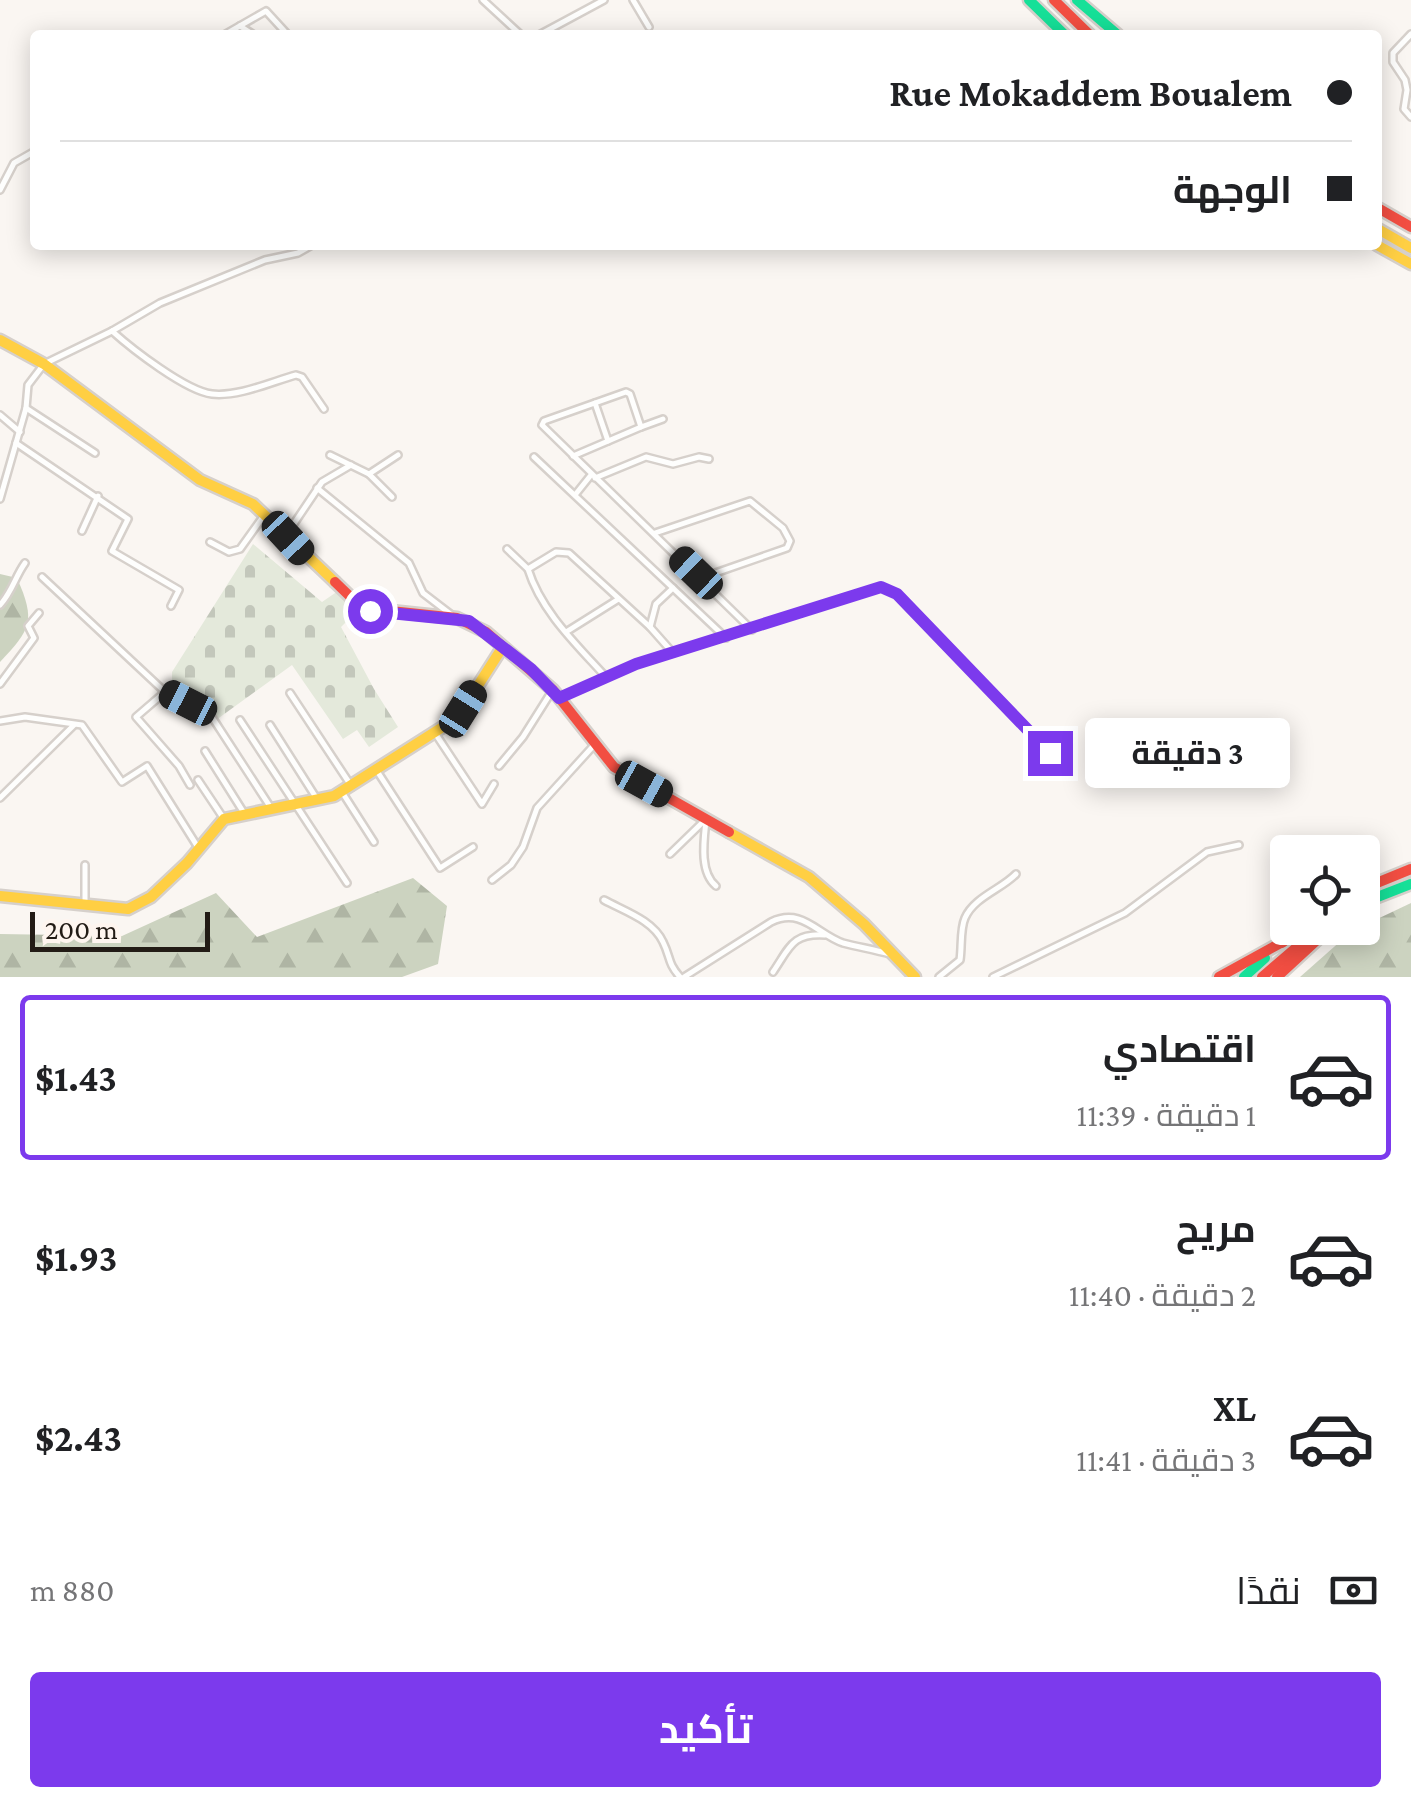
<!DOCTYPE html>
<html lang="ar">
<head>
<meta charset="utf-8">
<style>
	:root { --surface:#fff; --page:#f6f6f6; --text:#202124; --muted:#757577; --line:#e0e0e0; --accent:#7c3aed }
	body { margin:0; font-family:"Crimson Pro",Cairo,serif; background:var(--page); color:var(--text); direction:rtl; height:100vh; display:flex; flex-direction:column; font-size:38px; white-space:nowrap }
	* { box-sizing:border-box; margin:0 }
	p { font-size:32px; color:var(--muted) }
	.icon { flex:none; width:55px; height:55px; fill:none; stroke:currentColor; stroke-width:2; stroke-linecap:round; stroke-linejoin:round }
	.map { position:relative; height:977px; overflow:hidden; direction:ltr }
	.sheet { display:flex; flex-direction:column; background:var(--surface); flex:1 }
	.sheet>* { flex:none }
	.guide { position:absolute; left:30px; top:30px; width:1352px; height:220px; border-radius:10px; box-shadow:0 5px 25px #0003; direction:rtl; display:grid; align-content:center; height:220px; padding:0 30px; background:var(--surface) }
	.tools { position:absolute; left:1270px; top:835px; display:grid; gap:20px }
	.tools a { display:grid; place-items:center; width:110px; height:110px; border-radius:10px; background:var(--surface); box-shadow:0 5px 25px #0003; font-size:50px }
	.scale { position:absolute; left:30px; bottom:25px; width:180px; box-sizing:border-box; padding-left:10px; border:5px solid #221b15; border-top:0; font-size:28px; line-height:35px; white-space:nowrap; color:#221b15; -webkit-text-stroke:8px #fef5ef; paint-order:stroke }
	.end { position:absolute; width:45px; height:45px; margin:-22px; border:12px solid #7c3aed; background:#fff; box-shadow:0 0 0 5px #fff }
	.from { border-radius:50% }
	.bubble { position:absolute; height:70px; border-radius:10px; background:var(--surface); box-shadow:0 5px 25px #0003; font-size:32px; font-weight:700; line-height:70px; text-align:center; direction:rtl }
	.car { position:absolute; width:30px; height:60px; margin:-30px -15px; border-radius:12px; box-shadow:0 0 8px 2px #0007; background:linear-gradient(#222 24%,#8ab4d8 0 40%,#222 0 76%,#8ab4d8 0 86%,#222 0) }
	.guide b { display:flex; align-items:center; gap:35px; height:95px; font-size:38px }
	.guide b+b { border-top:2px solid var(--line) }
	.guide i { width:25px; height:25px; background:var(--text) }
	ul { padding:18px 0 0; list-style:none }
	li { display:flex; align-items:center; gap:30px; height:165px; margin:0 20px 15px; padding:0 10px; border:5px solid transparent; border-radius:10px }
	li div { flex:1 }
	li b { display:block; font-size:38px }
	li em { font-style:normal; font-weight:700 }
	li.current { border-color:var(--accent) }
	li>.icon { width:90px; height:90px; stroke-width:1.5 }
	.pay { display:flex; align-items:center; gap:25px; height:110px; padding:0 30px; font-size:38px }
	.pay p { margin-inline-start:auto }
	.primary-button { display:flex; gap:20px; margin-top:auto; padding:20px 30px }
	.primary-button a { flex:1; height:115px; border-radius:10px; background:var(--accent); color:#fff; font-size:40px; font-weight:700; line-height:115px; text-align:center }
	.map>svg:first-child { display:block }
	.forest { fill:url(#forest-firs) }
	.cemetery { fill:url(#cemetery-stones) }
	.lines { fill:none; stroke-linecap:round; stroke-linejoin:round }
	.street-casing { stroke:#d6d0cb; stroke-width:10 }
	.fast-casing { stroke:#d6d0cb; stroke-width:15 }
	.slow-casing { stroke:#d6d0cb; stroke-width:15 }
	.jam-casing { stroke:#d6d0cb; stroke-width:15 }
	.street { stroke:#fefefd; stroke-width:5 }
	.fast { stroke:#16e098; stroke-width:10 }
	.slow { stroke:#ffcf43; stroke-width:10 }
	.jam { stroke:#f24e42; stroke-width:10 }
	.route { stroke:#7c3aed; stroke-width:12 }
</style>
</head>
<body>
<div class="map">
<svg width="1411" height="977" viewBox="0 0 1411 977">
	<defs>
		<pattern id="forest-firs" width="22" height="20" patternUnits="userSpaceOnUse" patternTransform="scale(2.5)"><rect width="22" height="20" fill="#ccd3c0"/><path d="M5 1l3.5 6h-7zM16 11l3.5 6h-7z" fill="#afb5a4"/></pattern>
		<pattern id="cemetery-stones" width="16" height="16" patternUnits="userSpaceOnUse" patternTransform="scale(2.5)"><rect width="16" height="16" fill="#e4e9db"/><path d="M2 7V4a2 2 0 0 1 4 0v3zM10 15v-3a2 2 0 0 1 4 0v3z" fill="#c3c7bb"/></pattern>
	</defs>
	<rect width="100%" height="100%" fill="#faf6f2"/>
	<g class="forest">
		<path d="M 0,574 L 17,578 C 36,621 31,629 0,662 Z"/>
		<path d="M 413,878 L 447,906 L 438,964 L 402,977 L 0,977 L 0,934 L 122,936 L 216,893 L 257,937 Z"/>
		<path d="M 1411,903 L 1411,977 L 1300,977 L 1352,931 Z"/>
	</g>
	<path class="cemetery" d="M 253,544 L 322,602 L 338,591 L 356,612 L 341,627 L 374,689 L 398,727 L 369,747 L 357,730 L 343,739 L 292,665 L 216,720 L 210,712 L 172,692 L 172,672 Z"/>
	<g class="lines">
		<defs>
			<g id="street">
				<path d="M 483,0 L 521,35"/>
				<path d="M 633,0 L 649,27"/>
				<path d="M 240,26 L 254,35"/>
				<path d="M 1411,34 L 1393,53 L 1393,62 L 1405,80 L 1407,90 L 1404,109 L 1411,117"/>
				<path d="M 224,35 L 266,11 L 288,35"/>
				<path d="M 539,35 L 604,0"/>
				<path d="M 0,190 L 14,163 L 35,151"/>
				<path d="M 112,331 C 132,349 186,391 212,394 C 238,397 271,382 296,375 L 302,377 L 324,409"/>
				<path d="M 595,403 L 608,441"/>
				<path d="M 26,408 L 95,453"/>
				<path d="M 0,415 L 20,432"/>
				<path d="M 663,419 L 641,427 L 630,394 L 626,392 L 544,421 L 542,425 L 752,630"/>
				<path d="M 16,443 L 128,519 L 112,551 L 179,590 L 171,606"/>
				<path d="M 330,455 L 369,474 L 392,497"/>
				<path d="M 573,456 L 641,427"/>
				<path d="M 534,457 L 726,638"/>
				<path d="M 369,474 L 398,455"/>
				<path d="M 595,478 L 646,457 L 673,464 L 699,457 L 709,459"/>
				<path d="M 317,488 L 409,563 L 423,593 L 453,616"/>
				<path d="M 575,495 L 591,475"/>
				<path d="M 0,499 L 26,408 L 28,385 L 44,364 L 112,331 L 160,303 L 265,260 L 298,253 L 312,245"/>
				<path d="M 82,531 L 98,496"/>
				<path d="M 655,533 L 750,501 L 783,528 L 790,541 L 787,548 L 701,578"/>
				<path d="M 287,534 L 322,482 L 351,465"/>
				<path d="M 210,542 L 229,552 L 240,549 L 265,514"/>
				<path d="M 507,549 L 528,569 L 556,552 L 569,553 L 650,627 L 673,653"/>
				<path d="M 528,569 C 541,611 576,644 605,676"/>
				<path d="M 42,577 L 165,692 L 210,714 L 271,808"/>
				<path d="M 0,605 C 12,592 15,577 25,563"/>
				<path d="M 650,627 L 656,604 L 673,588"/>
				<path d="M 566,632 L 617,600"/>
				<path d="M 0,684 L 34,638 L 28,626 L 39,613"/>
				<path d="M 165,692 L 136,717 L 179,766 L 190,785"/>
				<path d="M 290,693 L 352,787"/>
				<path d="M 559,698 L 637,664 L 881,587 L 897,594 L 1050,753"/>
				<path d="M 240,720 L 347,883"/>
				<path d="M 0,721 L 25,717 L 82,725 L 122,782 L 147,766 L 199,849"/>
				<path d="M 270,725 L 317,799"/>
				<path d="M 435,733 L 482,804 L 494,784"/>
				<path d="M 205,751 L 244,813"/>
				<path d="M 499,766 L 523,737 L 552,691"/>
				<path d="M 377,771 L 440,868 L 473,847"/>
				<path d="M 198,780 L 224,819"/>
				<path d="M 342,792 L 374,842"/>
				<path d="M 0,798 L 74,725"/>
				<path d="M 706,820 C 704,840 699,872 716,886"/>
				<path d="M 670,854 L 704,821"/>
				<path d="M 85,865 L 85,904"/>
				<path d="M 492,880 L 511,865 L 523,847 L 537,808 L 596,743"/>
				<path d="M 604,900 C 624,911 653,920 663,942 C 671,958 667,962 680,977"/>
				<path d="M 773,972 C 790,947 792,933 825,935"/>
				<path d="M 684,977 L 771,922 C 802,907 817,934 843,943 C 859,947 875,950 890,954"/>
				<path d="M 939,977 L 960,960 C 962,947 960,929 965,918 C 974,897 1002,889 1016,874"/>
				<path d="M 993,977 L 1125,913 L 1207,852 L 1239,845"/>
			</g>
			<g id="fast">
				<path d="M 1029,0 L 1065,35"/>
				<path d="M 1077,0 L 1118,35"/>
				<path d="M 1362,903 L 1411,884"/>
				<path d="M 1244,977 L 1265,958"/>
			</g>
			<g id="slow">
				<path d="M 1378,229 L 1411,248"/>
				<path d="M 1377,245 L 1411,264"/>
				<path d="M 0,340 L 44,364 L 200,480 L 253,504 L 335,582"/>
				<path d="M 729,832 L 809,877 L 864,924 L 915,977"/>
				<path d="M 0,896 L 128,909 L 151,897 L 187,863 L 224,819 L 334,796 L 449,723 L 463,709 L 502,648"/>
			</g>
			<g id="jam">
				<path d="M 1054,0 L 1090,35"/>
				<path d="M 1378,208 L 1411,227"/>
				<path d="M 335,582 L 362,608 L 457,618 L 486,632 L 553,690 L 614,767 L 729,832"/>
				<path d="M 1362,889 L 1411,869"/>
				<path d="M 1282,943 L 1300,928"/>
				<path d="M 1219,977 L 1286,940"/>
				<path d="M 1262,977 L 1319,928"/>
				<path d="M 1277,977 L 1330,928"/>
			</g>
		</defs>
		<use href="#street" class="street-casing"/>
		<use href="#fast" class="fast-casing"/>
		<use href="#slow" class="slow-casing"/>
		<use href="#jam" class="jam-casing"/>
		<use href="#street" class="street"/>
		<use href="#fast" class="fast"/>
		<use href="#slow" class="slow"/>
		<use href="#jam" class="jam"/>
	</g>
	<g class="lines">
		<path class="route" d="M 370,611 L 469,621 L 531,669 L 559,698 L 636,664 L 881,587 L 897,594 L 1050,753"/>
	</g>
</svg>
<div class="tools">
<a><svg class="icon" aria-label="locate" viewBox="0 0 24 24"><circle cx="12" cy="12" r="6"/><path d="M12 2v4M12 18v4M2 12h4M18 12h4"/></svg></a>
</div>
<div class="scale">200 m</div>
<i class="end from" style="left:370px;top:611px"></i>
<i class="end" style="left:1050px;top:753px"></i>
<div class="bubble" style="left:1085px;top:718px;width:205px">3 دقيقة</div>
<i class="car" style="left:288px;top:538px;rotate:137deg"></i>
<i class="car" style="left:696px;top:573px;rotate:314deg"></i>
<i class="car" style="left:188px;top:703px;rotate:297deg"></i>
<i class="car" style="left:463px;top:709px;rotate:32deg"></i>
<i class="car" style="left:644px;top:784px;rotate:119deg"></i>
<div class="guide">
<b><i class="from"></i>Rue Mokaddem Boualem</b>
<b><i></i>الوجهة</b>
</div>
</div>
<section class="sheet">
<ul>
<li class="current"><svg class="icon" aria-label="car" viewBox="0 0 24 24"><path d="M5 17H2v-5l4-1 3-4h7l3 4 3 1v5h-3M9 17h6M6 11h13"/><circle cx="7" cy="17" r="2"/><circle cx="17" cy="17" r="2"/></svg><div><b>اقتصادي</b><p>1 دقيقة · 11:39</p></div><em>$1.43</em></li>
<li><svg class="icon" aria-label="car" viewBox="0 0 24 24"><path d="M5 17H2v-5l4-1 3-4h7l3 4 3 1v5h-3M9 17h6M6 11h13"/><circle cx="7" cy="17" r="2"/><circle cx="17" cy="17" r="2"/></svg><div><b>مريح</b><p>2 دقيقة · 11:40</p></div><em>$1.93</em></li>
<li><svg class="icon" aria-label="car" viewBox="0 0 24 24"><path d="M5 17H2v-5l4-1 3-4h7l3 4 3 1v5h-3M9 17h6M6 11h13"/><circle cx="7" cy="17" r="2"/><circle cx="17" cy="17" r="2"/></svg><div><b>XL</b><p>3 دقيقة · 11:41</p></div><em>$2.43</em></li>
</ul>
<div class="pay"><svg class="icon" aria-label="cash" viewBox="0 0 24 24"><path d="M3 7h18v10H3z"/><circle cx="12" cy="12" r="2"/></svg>نقدًا<p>880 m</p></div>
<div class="primary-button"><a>تأكيد</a></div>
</section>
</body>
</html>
